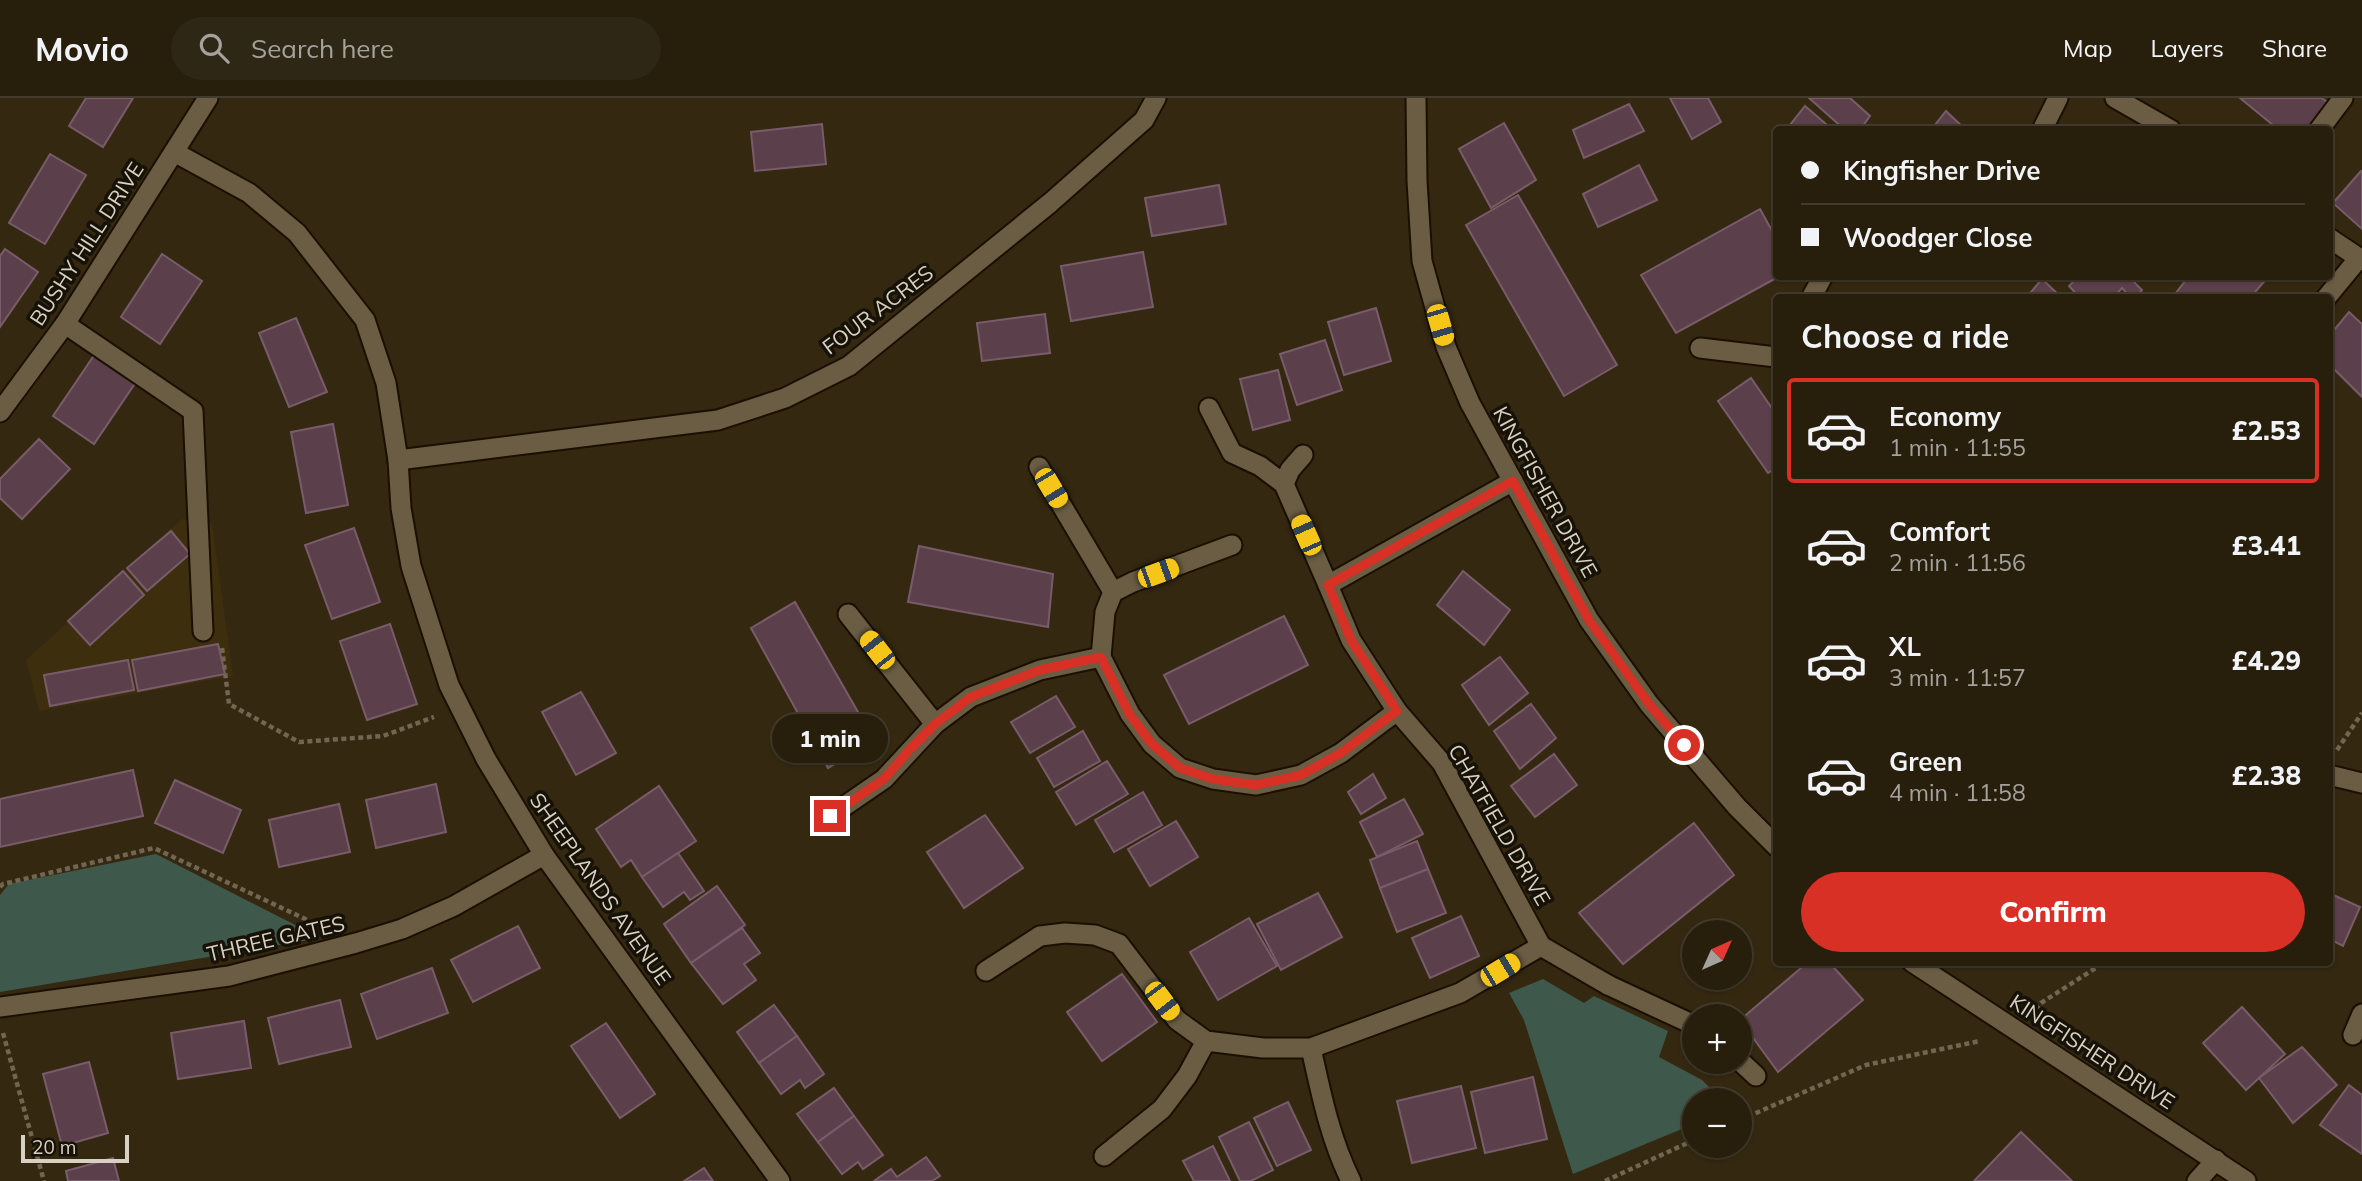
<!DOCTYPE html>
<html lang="en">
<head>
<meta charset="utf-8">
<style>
	:root { --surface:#271e0c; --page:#2f2715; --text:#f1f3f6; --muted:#a4a29d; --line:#433c2d; --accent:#d93025 }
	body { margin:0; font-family:Mulish,sans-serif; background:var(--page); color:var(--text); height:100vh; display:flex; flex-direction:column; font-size:26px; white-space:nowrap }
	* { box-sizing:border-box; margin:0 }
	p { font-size:23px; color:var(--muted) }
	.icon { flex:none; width:38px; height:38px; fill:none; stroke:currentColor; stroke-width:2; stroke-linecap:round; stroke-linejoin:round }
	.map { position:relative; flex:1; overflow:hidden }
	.details { position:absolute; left:1773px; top:196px; width:560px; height:672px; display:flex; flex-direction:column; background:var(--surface); border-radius:7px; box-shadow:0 2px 5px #0004,0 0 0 2px var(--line) }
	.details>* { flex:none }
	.hud { position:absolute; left:1773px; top:28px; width:560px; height:154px; border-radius:7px; box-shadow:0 2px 5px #0004,0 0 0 2px var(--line); display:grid; align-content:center; height:154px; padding:0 28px; background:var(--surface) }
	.needle { width:46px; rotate:45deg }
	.controls { position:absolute; left:1682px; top:822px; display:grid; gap:14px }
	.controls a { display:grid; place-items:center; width:70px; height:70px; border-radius:50%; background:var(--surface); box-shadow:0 2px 5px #0004,0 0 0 2px var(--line); font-size:35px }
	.scale { position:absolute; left:21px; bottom:18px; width:108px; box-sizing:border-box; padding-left:7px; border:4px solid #d8d1c3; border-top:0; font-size:19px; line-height:24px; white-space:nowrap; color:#d8d1c3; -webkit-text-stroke:5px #171208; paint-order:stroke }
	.end { position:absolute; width:32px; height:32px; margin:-16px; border:9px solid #d93025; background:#fff; box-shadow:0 0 0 4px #fff }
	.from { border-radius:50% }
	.bubble { position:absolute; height:49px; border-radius:24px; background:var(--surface); box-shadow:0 2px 5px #0004,0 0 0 2px var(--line); font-size:23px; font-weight:800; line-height:49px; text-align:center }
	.car { position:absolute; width:21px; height:42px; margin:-21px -10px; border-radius:9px; box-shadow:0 0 5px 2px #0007; background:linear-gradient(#f5c518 24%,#345 0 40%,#f5c518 0 76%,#345 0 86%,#f5c518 0) }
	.hud b { display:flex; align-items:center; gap:24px; height:66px; font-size:26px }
	.hud b+b { border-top:2px solid var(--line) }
	.hud i { width:18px; height:18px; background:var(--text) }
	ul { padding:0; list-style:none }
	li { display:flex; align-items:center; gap:21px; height:105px; margin:0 14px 10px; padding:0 14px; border:4px solid transparent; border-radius:7px }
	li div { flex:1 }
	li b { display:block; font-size:26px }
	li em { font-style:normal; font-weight:800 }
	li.on { border-color:var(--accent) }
	li>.icon { width:63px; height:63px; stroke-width:1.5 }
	h2 { padding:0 28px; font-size:32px; line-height:84px }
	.cta { display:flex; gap:14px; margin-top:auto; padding:14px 28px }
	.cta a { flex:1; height:80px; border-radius:42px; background:var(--accent); color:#fff; font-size:28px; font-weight:800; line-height:80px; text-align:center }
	header { display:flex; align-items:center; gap:42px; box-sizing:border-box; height:98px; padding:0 35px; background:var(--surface); border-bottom:2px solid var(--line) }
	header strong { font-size:33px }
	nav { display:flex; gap:38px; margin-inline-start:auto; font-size:24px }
	.search { width:490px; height:63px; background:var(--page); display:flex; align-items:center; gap:18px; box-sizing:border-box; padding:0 24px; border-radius:38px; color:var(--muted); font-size:26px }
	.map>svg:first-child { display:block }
	.built { fill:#3d2e0e }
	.green { fill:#3e594c }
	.building { fill:#5b404c; stroke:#795c69; stroke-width:2 }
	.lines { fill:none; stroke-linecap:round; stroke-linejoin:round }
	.service-casing { stroke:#1b1000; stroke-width:23 }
	.minor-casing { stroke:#1b1000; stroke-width:23 }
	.tertiary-casing { stroke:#1b1000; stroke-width:23 }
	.path { stroke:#716652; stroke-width:4.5; stroke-dasharray:5 3.5; stroke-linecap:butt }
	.service { stroke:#6a5d44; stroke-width:19 }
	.minor { stroke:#6a5d44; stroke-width:19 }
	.tertiary { stroke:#6a5d44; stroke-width:19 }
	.route { stroke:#d93025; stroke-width:9 }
	.labels { text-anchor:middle; stroke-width:7; stroke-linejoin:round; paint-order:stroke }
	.street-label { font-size:21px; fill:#d8d1c3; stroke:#171208 }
</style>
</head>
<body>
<header>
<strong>Movio</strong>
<div class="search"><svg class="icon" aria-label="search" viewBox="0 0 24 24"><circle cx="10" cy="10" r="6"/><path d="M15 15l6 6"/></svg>Search here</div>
<nav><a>Map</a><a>Layers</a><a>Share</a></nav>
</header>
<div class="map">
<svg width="2362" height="1083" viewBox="0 0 2362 1083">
	<rect width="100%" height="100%" fill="#342810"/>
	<path class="built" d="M 182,421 L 212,425 L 233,578 L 39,613 L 26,562 Z"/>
	<g class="green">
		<path d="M 156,756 L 321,840 L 0,894 L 0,797 L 9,786 Z"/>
		<path d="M 1543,881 L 1584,905 L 1594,898 L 1668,933 L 1659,959 L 1702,982 L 1723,1003 L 1694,1003 L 1694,1026 L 1573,1076 L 1524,922 L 1509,895 Z"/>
	</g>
	<g class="building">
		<path d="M 86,0 L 133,0 L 103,49 L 69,28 Z"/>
		<path d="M 1670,0 L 1708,0 L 1721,24 L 1692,41 Z"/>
		<path d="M 1809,0 L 1850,0 L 1870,18 L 1860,32 L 1845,32 Z"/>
		<path d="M 2240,0 L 2322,0 L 2327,4 L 2307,32 L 2279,32 Z"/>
		<path d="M 1629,6 L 1644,33 L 1584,60 L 1573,32 Z"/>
		<path d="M 1805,8 L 1833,32 L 1786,32 Z"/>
		<path d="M 1946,13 L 1966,32 L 1931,32 Z"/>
		<path d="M 1504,25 L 1536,82 L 1491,110 L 1459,51 Z"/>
		<path d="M 822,26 L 826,66 L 755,73 L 751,34 Z"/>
		<path d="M 50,56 L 86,77 L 45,146 L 9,125 Z"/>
		<path d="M 1639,67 L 1657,102 L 1598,129 L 1583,96 Z"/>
		<path d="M 2361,73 L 2362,74 L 2362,131 L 2333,105 Z"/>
		<path d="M 1219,87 L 1226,126 L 1152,138 L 1145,100 Z"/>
		<path d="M 1518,97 L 1617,267 L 1564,298 L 1466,127 Z"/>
		<path d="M 1760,111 L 1776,140 L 1776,178 L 1780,178 L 1676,235 L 1641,177 Z"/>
		<path d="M 5,151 L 38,174 L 0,229 L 0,158 Z"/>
		<path d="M 1143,154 L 1153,209 L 1071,223 L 1061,168 Z"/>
		<path d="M 162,156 L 202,183 L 160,246 L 121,219 Z"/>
		<path d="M 2079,178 L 2128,178 L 2142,192 L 2135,200 L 2131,200 L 2122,190 L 2113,200 L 2080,200 L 2069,188 Z"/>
		<path d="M 2189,178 L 2269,178 L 2250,200 L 2172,200 Z"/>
		<path d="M 2042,181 L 2062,200 L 2026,200 Z"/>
		<path d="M 1376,210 L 1391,263 L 1344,277 L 1328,224 Z"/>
		<path d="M 2349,214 L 2362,226 L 2362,299 L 2329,266 L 2329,238 Z"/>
		<path d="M 1045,216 L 1050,255 L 982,263 L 977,225 Z"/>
		<path d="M 296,220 L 327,294 L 289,309 L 259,235 Z"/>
		<path d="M 1325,242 L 1342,292 L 1297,307 L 1280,256 Z"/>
		<path d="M 95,256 L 136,284 L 94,346 L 53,318 Z"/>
		<path d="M 1278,272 L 1290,322 L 1253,332 L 1240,281 Z"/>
		<path d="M 1751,280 L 1776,316 L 1776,370 L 1768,375 L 1718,303 Z"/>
		<path d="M 333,326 L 348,407 L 306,415 L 291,334 Z"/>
		<path d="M 39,341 L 70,371 L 22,421 L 0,400 L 0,381 Z"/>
		<path d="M 354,430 L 380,504 L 332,521 L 305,447 Z"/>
		<path d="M 171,433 L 190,456 L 147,493 L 127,470 Z"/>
		<path d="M 919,448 L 1053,476 L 1048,529 L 908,504 Z"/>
		<path d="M 123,473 L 144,497 L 90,547 L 68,523 Z"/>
		<path d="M 1463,473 L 1510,512 L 1484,547 L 1437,507 Z"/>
		<path d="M 795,504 L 874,642 L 828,670 L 751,530 Z"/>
		<path d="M 1284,518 L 1308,567 L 1189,626 L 1164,577 Z"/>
		<path d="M 390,526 L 417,606 L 367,622 L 340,543 Z"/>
		<path d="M 218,546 L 225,576 L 138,593 L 132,562 Z"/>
		<path d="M 1500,559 L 1528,595 L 1489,627 L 1462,587 Z"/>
		<path d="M 128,562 L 134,592 L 50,608 L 44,577 Z"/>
		<path d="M 581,594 L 616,655 L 576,677 L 542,614 Z"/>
		<path d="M 1056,598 L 1075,629 L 1030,655 L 1011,624 Z"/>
		<path d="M 1531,606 L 1556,640 L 1520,671 L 1494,633 Z"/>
		<path d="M 1083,633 L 1100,663 L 1054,689 L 1037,660 Z"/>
		<path d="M 1554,656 L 1577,687 L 1535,719 L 1511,688 Z"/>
		<path d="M 1107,663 L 1128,696 L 1076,727 L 1056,694 Z"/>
		<path d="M 133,672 L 143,718 L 0,749 L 0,701 Z"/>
		<path d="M 1373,676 L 1386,700 L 1361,716 L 1348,694 Z"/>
		<path d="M 175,682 L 241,712 L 223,755 L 155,725 Z"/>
		<path d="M 436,686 L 446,734 L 376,750 L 366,702 Z"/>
		<path d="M 659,688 L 696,743 L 642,779 L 631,762 L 621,769 L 596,731 Z"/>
		<path d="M 1143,694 L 1162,727 L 1114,754 L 1095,722 Z"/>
		<path d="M 1404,701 L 1423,736 L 1377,759 L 1360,724 Z"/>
		<path d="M 339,706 L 350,754 L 279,769 L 269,722 Z"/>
		<path d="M 985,717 L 1023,770 L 964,810 L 927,754 Z"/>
		<path d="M 1176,723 L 1198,759 L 1150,788 L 1128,751 Z"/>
		<path d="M 1694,725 L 1734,777 L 1623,866 L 1579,815 Z"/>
		<path d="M 1417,743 L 1428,771 L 1380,790 L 1370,762 Z"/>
		<path d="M 678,755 L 704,793 L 690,802 L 684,794 L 663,809 L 642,779 Z"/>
		<path d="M 1428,771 L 1446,815 L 1397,834 L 1380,790 Z"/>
		<path d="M 717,788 L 745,827 L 691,865 L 664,826 Z"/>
		<path d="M 1318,795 L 1342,839 L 1281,872 L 1257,826 Z"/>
		<path d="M 2329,795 L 2360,809 L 2343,848 L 2329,841 Z"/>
		<path d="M 1461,818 L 1479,858 L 1430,880 L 1412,840 Z"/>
		<path d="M 1249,820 L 1277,868 L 1218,902 L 1190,854 Z"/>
		<path d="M 518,828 L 540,870 L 473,904 L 451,862 Z"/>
		<path d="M 742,830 L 760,855 L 744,866 L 756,882 L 723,906 L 691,865 Z"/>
		<path d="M 1808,864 L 1829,864 L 1863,902 L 1778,974 L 1740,922 Z"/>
		<path d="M 432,870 L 448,915 L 377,941 L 361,896 Z"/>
		<path d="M 1122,876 L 1157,924 L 1102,963 L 1067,914 Z"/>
		<path d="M 340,902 L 351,949 L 279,966 L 268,920 Z"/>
		<path d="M 774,907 L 797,938 L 759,965 L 737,934 Z"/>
		<path d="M 2242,909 L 2285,956 L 2246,992 L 2203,945 Z"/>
		<path d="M 244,923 L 251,970 L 178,981 L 171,935 Z"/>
		<path d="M 606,925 L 655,996 L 620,1020 L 571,948 Z"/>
		<path d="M 797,938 L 824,976 L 805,990 L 800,982 L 781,996 L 759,965 Z"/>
		<path d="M 2302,949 L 2337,987 L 2293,1025 L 2259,980 Z"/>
		<path d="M 89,964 L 108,1035 L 62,1048 L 43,976 Z"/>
		<path d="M 1533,979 L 1547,1041 L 1485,1055 L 1471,994 Z"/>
		<path d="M 2349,987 L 2362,997 L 2362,1056 L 2320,1027 Z"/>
		<path d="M 1461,988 L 1476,1050 L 1412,1065 L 1397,1003 Z"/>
		<path d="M 834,990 L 854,1018 L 818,1044 L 797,1016 Z"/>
		<path d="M 1288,1004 L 1311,1052 L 1277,1068 L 1254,1020 Z"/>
		<path d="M 854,1018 L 883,1057 L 863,1071 L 858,1064 L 842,1076 L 818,1044 Z"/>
		<path d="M 1249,1024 L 1273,1072 L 1251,1083 L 1240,1083 L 1219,1039 Z"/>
		<path d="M 2021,1034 L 2072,1083 L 1974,1083 Z"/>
		<path d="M 1213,1048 L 1230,1083 L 1194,1083 L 1183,1063 Z"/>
		<path d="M 926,1059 L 940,1078 L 932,1083 L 874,1083 L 891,1071 L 897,1079 Z"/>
		<path d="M 113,1060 L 119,1083 L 68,1083 L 66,1073 Z"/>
		<path d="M 704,1070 L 713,1083 L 684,1083 Z"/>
	</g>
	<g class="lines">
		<defs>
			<g id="service">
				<path d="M 2042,32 L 2058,0"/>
				<path d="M 1811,200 L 1823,178"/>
				<path d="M 2326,200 L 2359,160"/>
				<path d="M 65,226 L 193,313 L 203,533"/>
				<path d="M 1209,310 L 1232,355 L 1260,368 L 1284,386 L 1290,372 L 1303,357"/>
				<path d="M 1608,887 L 1694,927"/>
				<path d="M 1740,963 L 1756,978"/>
			</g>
			<g id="minor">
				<path d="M 2115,0 L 2171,32"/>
				<path d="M 2319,32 L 2343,0"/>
				<path d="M 174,54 L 249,95 L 297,135 L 365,222 L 386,285 L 398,362 L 401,410 L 411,468 L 449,587 L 486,661 L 544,757 L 780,1083"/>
				<path d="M 2329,140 L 2362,162"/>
				<path d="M 1700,250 L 1776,259"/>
				<path d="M 0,314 L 65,226 L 208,0"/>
				<path d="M 398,362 L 718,322 L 785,300 L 849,268 L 1050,105 L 1144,22 L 1156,0"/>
				<path d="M 1039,369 L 1113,494"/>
				<path d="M 1513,383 L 1328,487 L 1351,542 L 1397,613 L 1442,665 L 1541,848"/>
				<path d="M 1284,386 L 1328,487"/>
				<path d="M 848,516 L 935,626"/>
				<path d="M 1101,559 L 1105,514 L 1113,494 L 1133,484 L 1232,447"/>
				<path d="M 2329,677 L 2362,685"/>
				<path d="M 830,718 L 884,681 L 935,626 L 971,599 L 1040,572 L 1101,559 L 1130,616 L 1152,646 L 1180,670 L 1213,681 L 1256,687 L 1301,677 L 1341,655 L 1397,613"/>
				<path d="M 1541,848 L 1608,887"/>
				<path d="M 986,873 L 1040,838 L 1065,835 L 1095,837 L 1119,846 L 1177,922 L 1206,943 L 1263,950 L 1311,950 L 1460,895 L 1541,848"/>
				<path d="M 0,909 L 229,878 L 356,845 L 402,831 L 454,808 L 544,757"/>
				<path d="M 2353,937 L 2362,916"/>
				<path d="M 1311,950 C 1321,995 1330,1041 1351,1083"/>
				<path d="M 1104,1058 L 1162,1011 L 1187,978 L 1206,943"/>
				<path d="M 2197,1083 L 2216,1062"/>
			</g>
			<g id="tertiary">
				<path d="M 1416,0 L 1417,83 L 1422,163 L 1446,249 L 1470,305 L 1589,522 L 1649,606 L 1737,709 L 1776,748"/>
				<path d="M 1912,864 L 2246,1083"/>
			</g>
		</defs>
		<use href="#service" class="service-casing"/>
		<use href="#minor" class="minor-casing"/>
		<use href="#tertiary" class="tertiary-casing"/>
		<g class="path">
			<path d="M 222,550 L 229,606 L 299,644 L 383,638 L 434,619"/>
			<path d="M 2337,652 L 2362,615"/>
			<path d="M 0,789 L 3,786 L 154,750 L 316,826"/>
			<path d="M 2036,912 L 2041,905 L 2105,864"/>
			<path d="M 3,935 L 44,1083"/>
			<path d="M 1740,1022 L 1866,967 L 1980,943"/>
			<path d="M 1605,1083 L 1694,1042"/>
		</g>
		<use href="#service" class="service"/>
		<use href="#minor" class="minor"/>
		<use href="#tertiary" class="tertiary"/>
	</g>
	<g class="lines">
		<path class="route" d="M 830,718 L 884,681 L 911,650 L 935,626 L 971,599 L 1040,572 L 1101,559 L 1130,617 L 1152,646 L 1180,670 L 1213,681 L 1256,687 L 1301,677 L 1341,655 L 1397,613 L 1351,542 L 1328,487 L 1513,383 L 1589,522 L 1649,606 L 1684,647"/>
	</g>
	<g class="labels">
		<g class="street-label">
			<text transform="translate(87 146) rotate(-57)" y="7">BUSHY HILL DRIVE</text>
			<text transform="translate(878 212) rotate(-37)" y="7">FOUR ACRES</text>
			<text transform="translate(1545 394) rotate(61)" y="7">KINGFISHER DRIVE</text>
			<text transform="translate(1499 727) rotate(60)" y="7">CHATFIELD DRIVE</text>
			<text transform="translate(600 791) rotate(55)" y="7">SHEEPLANDS AVENUE</text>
			<text transform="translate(276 841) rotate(-13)" y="7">THREE GATES</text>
			<text transform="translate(2092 954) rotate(33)" y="7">KINGFISHER DRIVE</text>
		</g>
	</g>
</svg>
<div class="controls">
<a><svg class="needle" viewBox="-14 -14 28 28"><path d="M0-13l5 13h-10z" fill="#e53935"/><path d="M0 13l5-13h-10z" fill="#a4a29d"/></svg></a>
<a>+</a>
<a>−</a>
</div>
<div class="scale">20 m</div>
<i class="end from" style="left:1684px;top:647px"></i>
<i class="end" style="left:830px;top:718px"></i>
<div class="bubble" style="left:772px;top:616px;width:116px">1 min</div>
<i class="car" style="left:1440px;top:227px;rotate:164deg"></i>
<i class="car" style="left:1051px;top:390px;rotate:149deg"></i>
<i class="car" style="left:1306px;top:437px;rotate:336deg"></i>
<i class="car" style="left:1158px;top:475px;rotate:70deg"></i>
<i class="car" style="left:877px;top:552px;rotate:322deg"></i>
<i class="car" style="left:1500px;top:872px;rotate:59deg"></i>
<i class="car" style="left:1162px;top:903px;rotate:143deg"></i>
<div class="hud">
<b><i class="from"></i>Kingfisher Drive</b>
<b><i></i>Woodger Close</b>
</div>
<section class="details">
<h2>Choose a ride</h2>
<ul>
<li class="on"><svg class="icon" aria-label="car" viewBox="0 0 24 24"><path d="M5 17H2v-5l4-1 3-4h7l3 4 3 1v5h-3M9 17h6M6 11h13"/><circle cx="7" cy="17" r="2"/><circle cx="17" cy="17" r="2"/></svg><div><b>Economy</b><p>1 min · 11:55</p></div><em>£2.53</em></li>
<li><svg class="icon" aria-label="car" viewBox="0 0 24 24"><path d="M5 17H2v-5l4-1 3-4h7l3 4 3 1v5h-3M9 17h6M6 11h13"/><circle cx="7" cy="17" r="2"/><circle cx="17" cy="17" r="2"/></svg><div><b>Comfort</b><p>2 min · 11:56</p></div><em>£3.41</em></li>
<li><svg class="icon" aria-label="car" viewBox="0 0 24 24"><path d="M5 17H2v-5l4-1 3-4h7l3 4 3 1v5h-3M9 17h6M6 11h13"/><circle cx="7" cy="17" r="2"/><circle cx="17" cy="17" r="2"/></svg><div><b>XL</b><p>3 min · 11:57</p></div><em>£4.29</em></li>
<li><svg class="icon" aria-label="car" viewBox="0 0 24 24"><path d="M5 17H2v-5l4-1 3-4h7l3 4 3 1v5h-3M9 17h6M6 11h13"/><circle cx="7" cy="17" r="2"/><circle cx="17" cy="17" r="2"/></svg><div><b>Green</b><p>4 min · 11:58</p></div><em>£2.38</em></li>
</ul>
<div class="cta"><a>Confirm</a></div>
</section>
</div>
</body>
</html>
